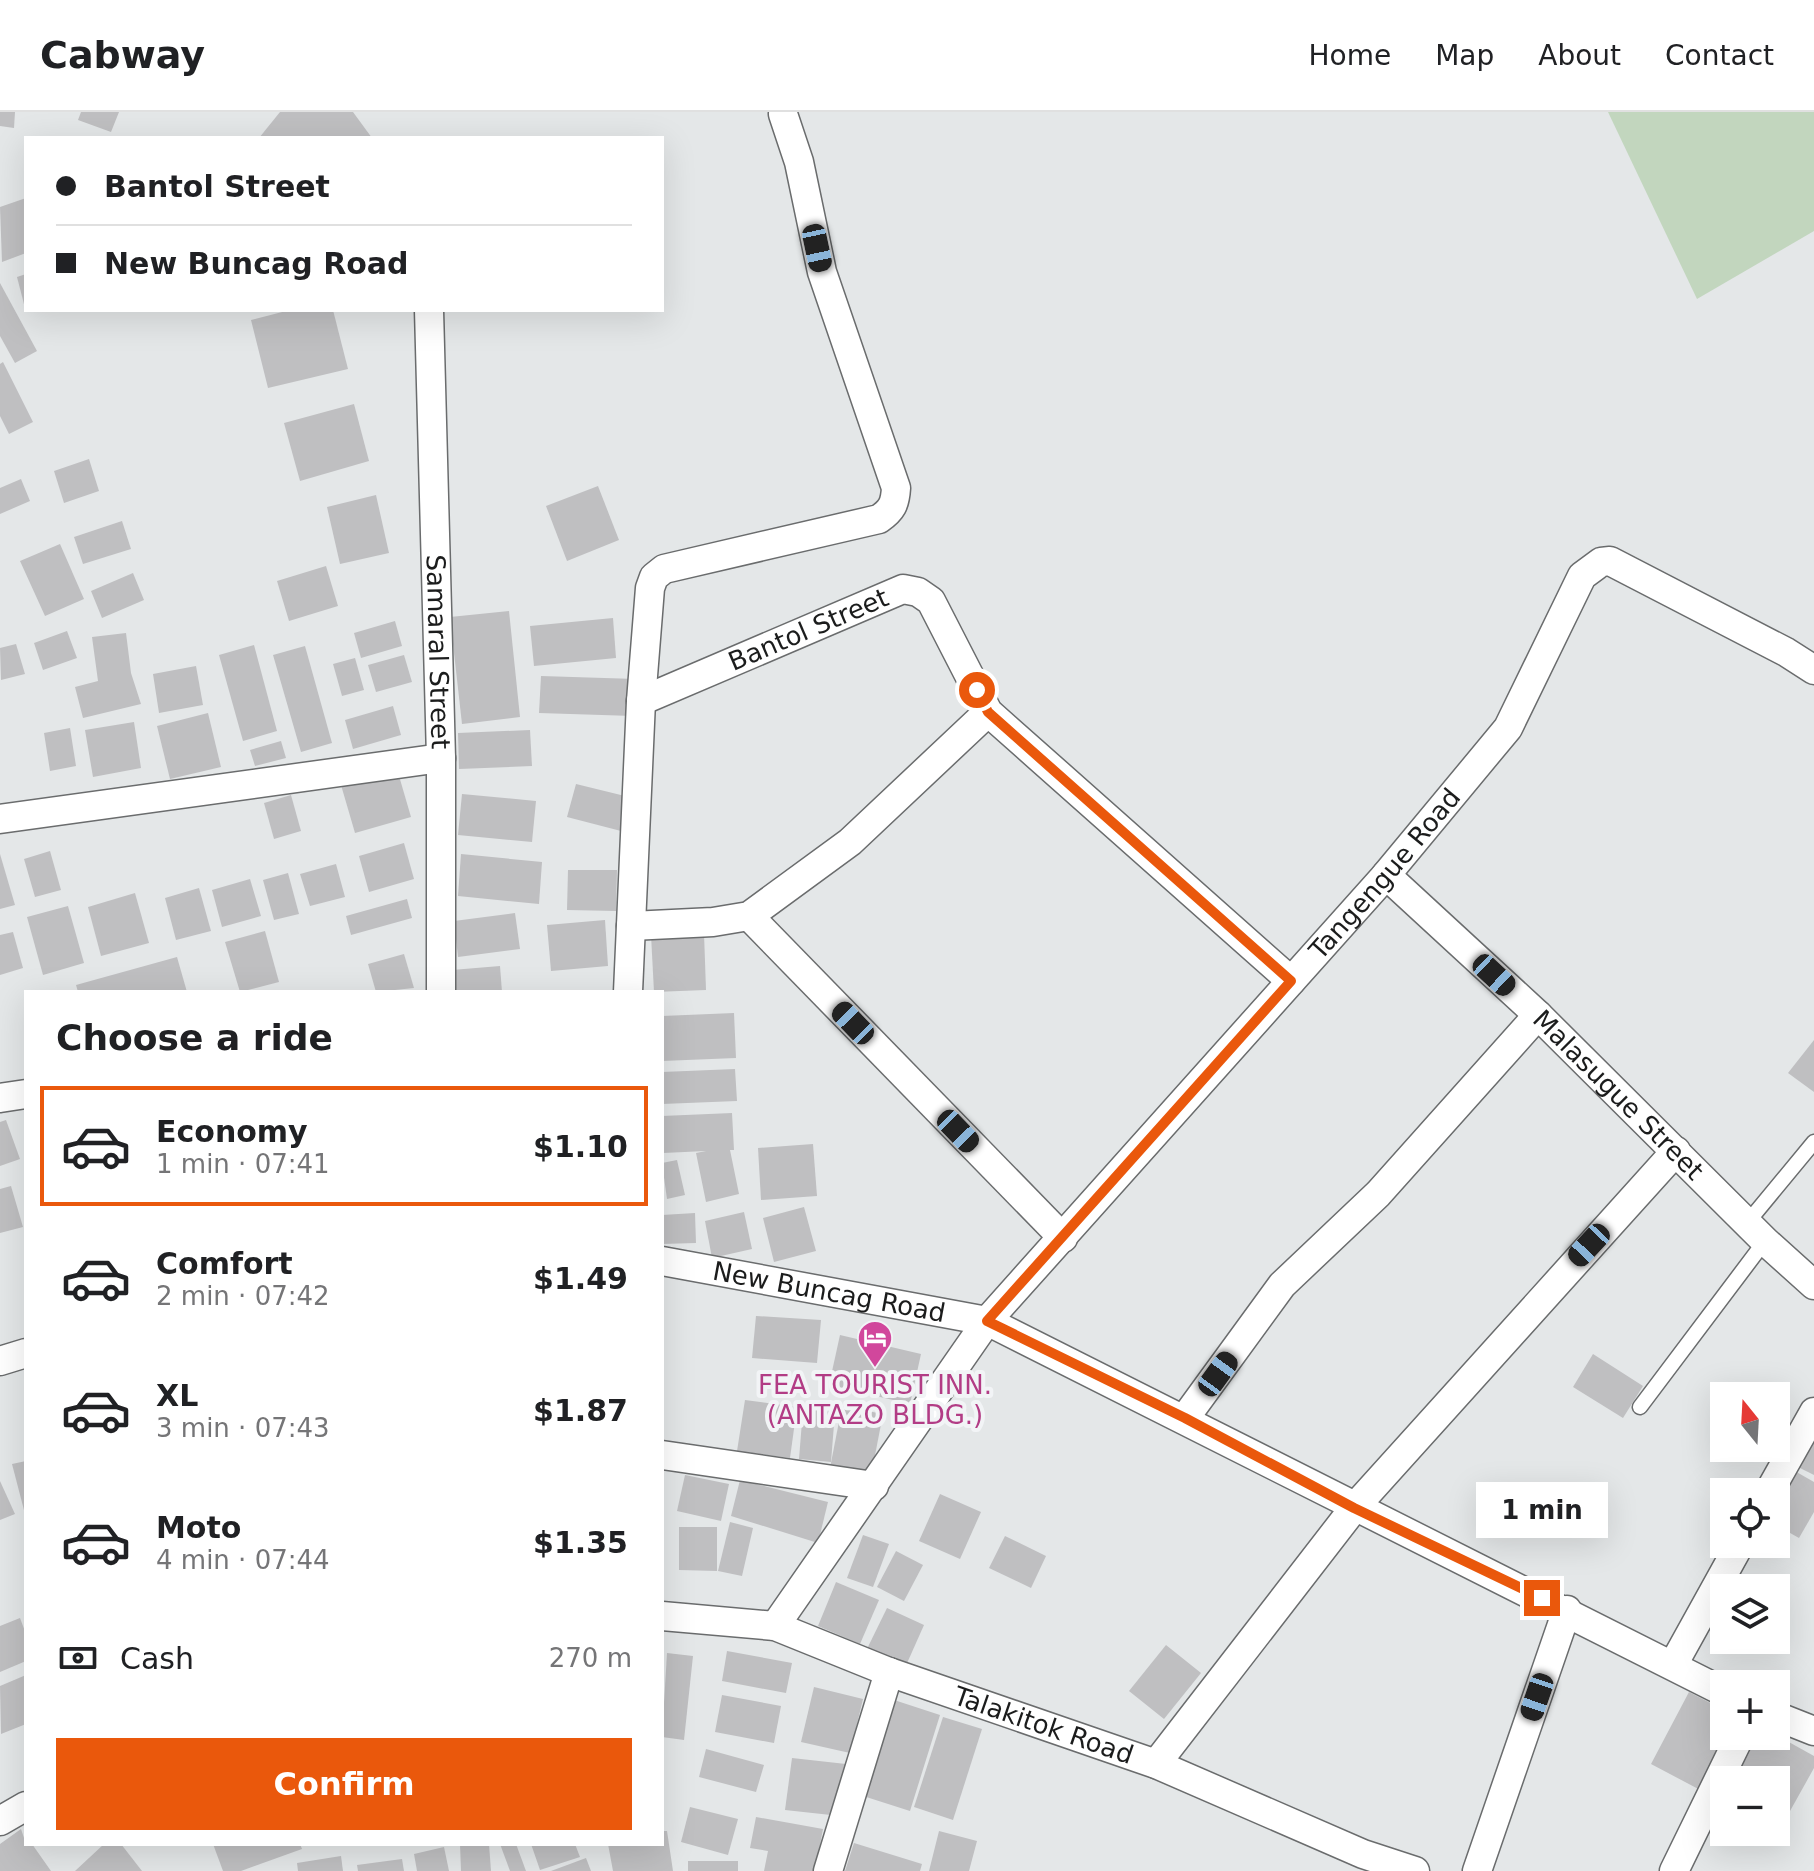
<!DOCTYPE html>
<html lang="en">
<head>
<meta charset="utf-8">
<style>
	:root { --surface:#fff; --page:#f6f6f6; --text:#202124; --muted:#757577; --line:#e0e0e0; --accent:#ea580c }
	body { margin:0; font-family:"DejaVu Sans",sans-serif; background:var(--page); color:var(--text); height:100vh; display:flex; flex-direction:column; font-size:30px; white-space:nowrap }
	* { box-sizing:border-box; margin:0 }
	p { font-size:26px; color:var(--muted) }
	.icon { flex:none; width:44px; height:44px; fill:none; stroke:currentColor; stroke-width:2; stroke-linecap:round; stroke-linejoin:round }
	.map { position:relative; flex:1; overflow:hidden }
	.details { position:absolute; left:24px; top:878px; width:640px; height:856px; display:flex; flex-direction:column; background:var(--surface); border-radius:0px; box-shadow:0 8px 32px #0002 }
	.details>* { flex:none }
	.guide { position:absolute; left:24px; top:24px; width:640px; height:176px; border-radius:0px; box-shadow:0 8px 32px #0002; display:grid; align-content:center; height:176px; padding:0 32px; background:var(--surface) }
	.needle { width:52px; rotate:342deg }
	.tools { position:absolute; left:1710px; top:1270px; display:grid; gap:16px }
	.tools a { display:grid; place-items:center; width:80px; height:80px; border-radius:0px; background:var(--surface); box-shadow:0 8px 32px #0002; font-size:40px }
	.end { position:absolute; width:36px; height:36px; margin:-18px; border:10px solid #ea580c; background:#fff; box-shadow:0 0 0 4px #fff }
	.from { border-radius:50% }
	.bubble { position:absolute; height:56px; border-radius:0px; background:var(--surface); box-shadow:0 8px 32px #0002; font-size:26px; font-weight:600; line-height:56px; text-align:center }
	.car { position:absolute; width:24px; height:48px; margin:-24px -12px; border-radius:10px; box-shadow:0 0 6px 2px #0007; background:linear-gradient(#222 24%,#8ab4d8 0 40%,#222 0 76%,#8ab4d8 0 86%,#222 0) }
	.guide b { display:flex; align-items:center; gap:28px; height:76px; font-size:30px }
	.guide b+b { border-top:2px solid var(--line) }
	.guide i { width:20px; height:20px; background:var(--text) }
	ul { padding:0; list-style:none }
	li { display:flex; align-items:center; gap:24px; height:120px; margin:0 16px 12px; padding:0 16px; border:4px solid transparent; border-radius:0px }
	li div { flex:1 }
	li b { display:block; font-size:30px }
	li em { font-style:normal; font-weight:600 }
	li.current { border-color:var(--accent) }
	li>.icon { width:72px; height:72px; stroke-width:1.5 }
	h2 { padding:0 32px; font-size:36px; line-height:96px }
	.pay { display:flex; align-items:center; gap:20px; height:88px; padding:0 32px; font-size:30px }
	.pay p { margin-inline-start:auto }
	.primary-button { display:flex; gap:16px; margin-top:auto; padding:16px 32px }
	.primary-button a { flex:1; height:92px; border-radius:0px; background:var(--accent); color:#fff; font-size:32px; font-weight:600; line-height:92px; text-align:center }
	header { display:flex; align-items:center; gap:48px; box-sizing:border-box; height:112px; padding:0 40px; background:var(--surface); border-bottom:2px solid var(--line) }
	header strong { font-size:38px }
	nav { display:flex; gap:44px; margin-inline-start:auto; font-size:28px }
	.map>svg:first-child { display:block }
	.green { fill:#c2d6be }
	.building { fill:#bfbfc1 }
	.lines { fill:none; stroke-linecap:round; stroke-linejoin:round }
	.lane-casing { stroke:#6a6c6d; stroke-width:17 }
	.street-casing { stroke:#6a6c6d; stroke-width:31 }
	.lane { stroke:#fff; stroke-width:14 }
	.street { stroke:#fff; stroke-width:28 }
	.route { stroke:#ea580c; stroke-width:10 }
	.labels { text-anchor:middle; stroke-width:8; stroke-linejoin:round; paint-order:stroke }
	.street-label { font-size:26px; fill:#1b1c1c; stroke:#f2f4f6 }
	.hotel-label { font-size:26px; fill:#b23c85; stroke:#f2f4f6 }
</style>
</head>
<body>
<header>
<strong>Cabway</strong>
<nav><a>Home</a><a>Map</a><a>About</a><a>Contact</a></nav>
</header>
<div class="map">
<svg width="1814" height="1759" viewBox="0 0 1814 1759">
	<rect width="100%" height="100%" fill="#e4e7e8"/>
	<path class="green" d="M 1608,0 L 1814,0 L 1814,119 L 1697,187 Z"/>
	<g class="building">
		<path d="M 0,0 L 15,0 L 14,16 L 0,14 Z"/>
		<path d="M 81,0 L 119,0 L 111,20 L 78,8 Z"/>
		<path d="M 280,0 L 353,0 L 372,26 L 259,26 Z"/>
		<path d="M 26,86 L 26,141 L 2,150 L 0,95 Z"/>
		<path d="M 26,162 L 26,195 L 25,196 L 17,165 Z"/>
		<path d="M 0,171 L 37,239 L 15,251 L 0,224 Z"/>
		<path d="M 290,198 L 333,198 L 348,257 L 268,276 L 251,208 Z"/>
		<path d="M 3,250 L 33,310 L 9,322 L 0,304 L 0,252 Z"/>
		<path d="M 354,292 L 369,349 L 300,369 L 284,311 Z"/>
		<path d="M 89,347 L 99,379 L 64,391 L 54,359 Z"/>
		<path d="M 21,367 L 30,389 L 0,402 L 0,376 Z"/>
		<path d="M 598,374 L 619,428 L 567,449 L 546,394 Z"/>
		<path d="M 376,383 L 389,441 L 340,452 L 327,395 Z"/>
		<path d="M 122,409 L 131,437 L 83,452 L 74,425 Z"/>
		<path d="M 60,432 L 84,487 L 45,504 L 20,449 Z"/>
		<path d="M 326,454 L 338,494 L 289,509 L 277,469 Z"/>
		<path d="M 133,461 L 144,488 L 102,506 L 91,479 Z"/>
		<path d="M 509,499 L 520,605 L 462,612 L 450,505 Z"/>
		<path d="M 613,506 L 616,546 L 534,554 L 530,514 Z"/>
		<path d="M 395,509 L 402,534 L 361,546 L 354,521 Z"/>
		<path d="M 67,519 L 77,546 L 43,558 L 34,531 Z"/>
		<path d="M 126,521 L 131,561 L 141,592 L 83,606 L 75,575 L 98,569 L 92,525 Z"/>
		<path d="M 16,532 L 25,562 L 1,568 L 0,536 Z"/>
		<path d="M 254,533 L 277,619 L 243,629 L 219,543 Z"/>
		<path d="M 305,534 L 332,631 L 301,640 L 273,543 Z"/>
		<path d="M 404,543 L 412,570 L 376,580 L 368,553 Z"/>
		<path d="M 355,546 L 364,578 L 342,584 L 333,552 Z"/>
		<path d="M 196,554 L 203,593 L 159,601 L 153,562 Z"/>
		<path d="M 541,564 L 636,567 L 633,604 L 539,601 Z"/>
		<path d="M 393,594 L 401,623 L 353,637 L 345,608 Z"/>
		<path d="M 208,601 L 221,655 L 170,667 L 157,614 Z"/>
		<path d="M 134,610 L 141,656 L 93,665 L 85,618 Z"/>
		<path d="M 70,616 L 76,654 L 50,659 L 44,621 Z"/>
		<path d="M 530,618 L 532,654 L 459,657 L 458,621 Z"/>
		<path d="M 281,629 L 286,646 L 255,654 L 250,638 Z"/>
		<path d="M 397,657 L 411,705 L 355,721 L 341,673 Z"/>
		<path d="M 576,672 L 629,685 L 621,719 L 567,705 Z"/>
		<path d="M 462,682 L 536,689 L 532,730 L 458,723 Z"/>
		<path d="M 291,683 L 301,719 L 274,727 L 264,691 Z"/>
		<path d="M 404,731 L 414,767 L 369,780 L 359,744 Z"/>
		<path d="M 50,739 L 61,778 L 35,785 L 24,747 Z"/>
		<path d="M 0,742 L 15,793 L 0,797 Z"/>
		<path d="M 461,742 L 542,750 L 539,792 L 458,784 Z"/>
		<path d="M 336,752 L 345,785 L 310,794 L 300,762 Z"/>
		<path d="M 568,758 L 617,758 L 616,799 L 567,798 Z"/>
		<path d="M 288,761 L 299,802 L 274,808 L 263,768 Z"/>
		<path d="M 250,767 L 261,804 L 222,815 L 212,778 Z"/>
		<path d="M 199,776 L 211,819 L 176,828 L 165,786 Z"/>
		<path d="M 135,781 L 149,831 L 101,844 L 88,795 Z"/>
		<path d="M 407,787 L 412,806 L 351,823 L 346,804 Z"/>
		<path d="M 68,794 L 84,851 L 43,863 L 27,805 Z"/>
		<path d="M 515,801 L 520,837 L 458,845 L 454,809 Z"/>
		<path d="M 605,808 L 608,854 L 551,859 L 547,813 Z"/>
		<path d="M 265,819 L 279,870 L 240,880 L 225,830 Z"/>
		<path d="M 13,820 L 23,856 L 0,863 L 0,823 Z"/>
		<path d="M 704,821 L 706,878 L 654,880 L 651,823 Z"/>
		<path d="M 404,842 L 414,876 L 376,880 L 368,852 Z"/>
		<path d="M 177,845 L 187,880 L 78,880 L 76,873 Z"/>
		<path d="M 500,854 L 502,880 L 454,880 L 452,858 Z"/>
		<path d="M 734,901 L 736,946 L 662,949 L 662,904 Z"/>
		<path d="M 1814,928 L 1814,980 L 1788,961 Z"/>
		<path d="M 735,957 L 737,989 L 662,992 L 662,960 Z"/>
		<path d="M 732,1001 L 734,1038 L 730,1038 L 739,1082 L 706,1090 L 696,1041 L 706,1039 L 663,1041 L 662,1004 Z"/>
		<path d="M 6,1008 L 20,1047 L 0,1054 L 0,1010 Z"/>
		<path d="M 813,1032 L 817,1084 L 761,1088 L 758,1036 Z"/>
		<path d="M 677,1048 L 685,1083 L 667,1087 L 662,1051 Z"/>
		<path d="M 11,1074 L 23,1115 L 0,1121 L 0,1077 Z"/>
		<path d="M 804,1095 L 816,1139 L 774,1150 L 763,1106 Z"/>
		<path d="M 744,1100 L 752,1137 L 712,1146 L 705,1109 Z"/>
		<path d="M 695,1101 L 696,1131 L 662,1132 L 662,1103 Z"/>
		<path d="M 756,1204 L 821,1208 L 817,1251 L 752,1246 Z"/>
		<path d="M 840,1223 L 921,1242 L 910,1292 L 829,1273 Z"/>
		<path d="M 1593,1242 L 1643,1274 L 1623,1306 L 1573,1275 Z"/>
		<path d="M 745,1288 L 797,1295 L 790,1346 L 737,1339 Z"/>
		<path d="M 842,1294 L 883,1302 L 871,1364 L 830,1356 Z"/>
		<path d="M 803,1297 L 835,1300 L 831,1350 L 799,1347 Z"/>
		<path d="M 1814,1302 L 1814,1363 L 1788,1350 Z"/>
		<path d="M 26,1349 L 26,1402 L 25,1402 L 12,1352 Z"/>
		<path d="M 1786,1354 L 1814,1370 L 1814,1400 L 1799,1426 L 1776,1413 L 1776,1380 Z"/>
		<path d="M 685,1363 L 729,1372 L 721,1409 L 677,1399 Z"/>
		<path d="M 740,1368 L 828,1390 L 818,1431 L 731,1404 Z"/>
		<path d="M 0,1369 L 15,1402 L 0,1408 Z"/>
		<path d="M 940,1382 L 981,1400 L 960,1447 L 919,1429 Z"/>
		<path d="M 730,1410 L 753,1416 L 742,1464 L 718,1459 Z"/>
		<path d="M 679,1415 L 717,1415 L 717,1459 L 679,1458 Z"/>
		<path d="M 863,1423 L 889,1432 L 873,1475 L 847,1466 Z"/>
		<path d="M 1005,1424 L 1046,1444 L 1031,1476 L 989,1456 Z"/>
		<path d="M 896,1439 L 923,1453 L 904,1489 L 877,1475 Z"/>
		<path d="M 836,1470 L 879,1488 L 860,1532 L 818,1514 Z"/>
		<path d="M 887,1496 L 924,1513 L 904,1558 L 865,1541 Z"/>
		<path d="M 20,1506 L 26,1522 L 26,1549 L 0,1560 L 0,1514 Z"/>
		<path d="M 1166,1533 L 1201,1561 L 1164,1607 L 1129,1579 Z"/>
		<path d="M 727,1539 L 792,1551 L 786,1581 L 722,1569 Z"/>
		<path d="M 667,1541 L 693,1544 L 684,1628 L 662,1625 Z"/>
		<path d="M 26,1563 L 26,1612 L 1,1622 L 0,1574 Z"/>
		<path d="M 814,1575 L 863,1587 L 850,1641 L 801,1630 Z"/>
		<path d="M 1689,1580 L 1724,1598 L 1724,1624 L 1733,1624 L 1704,1680 L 1651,1652 Z"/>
		<path d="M 722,1583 L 781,1594 L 774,1631 L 715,1620 Z"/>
		<path d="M 891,1587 L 940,1603 L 910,1699 L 860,1683 Z"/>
		<path d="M 943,1605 L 982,1617 L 953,1708 L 914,1695 Z"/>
		<path d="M 1776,1623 L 1814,1644 L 1814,1656 L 1780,1717 L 1776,1715 L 1776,1668 L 1724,1668 L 1749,1624 Z"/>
		<path d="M 706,1637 L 764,1653 L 756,1680 L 699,1665 Z"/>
		<path d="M 792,1646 L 846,1652 L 840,1704 L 785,1698 Z"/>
		<path d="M 690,1695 L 738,1707 L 728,1743 L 681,1730 Z"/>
		<path d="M 756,1705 L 823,1717 L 815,1759 L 764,1759 L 768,1739 L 750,1736 Z"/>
		<path d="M 21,1717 L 26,1732 L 32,1732 L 51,1759 L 0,1759 L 0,1732 Z"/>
		<path d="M 662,1719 L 667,1719 L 673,1759 L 613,1759 L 608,1732 L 662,1732 Z"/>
		<path d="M 939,1719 L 977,1729 L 969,1759 L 929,1759 Z"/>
		<path d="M 854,1731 L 922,1752 L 920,1759 L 845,1759 Z"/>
		<path d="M 104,1732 L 121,1732 L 142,1759 L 75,1759 Z"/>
		<path d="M 213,1732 L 300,1732 L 302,1737 L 241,1759 L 223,1759 Z"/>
		<path d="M 460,1732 L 489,1732 L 491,1759 L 461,1759 Z"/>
		<path d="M 500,1732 L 516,1732 L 526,1759 L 510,1759 Z"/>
		<path d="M 531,1732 L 575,1732 L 580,1745 L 540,1758 Z"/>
		<path d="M 444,1735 L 449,1759 L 417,1759 L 414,1742 Z"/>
		<path d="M 341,1744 L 343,1759 L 298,1759 L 297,1751 Z"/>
		<path d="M 586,1746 L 591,1759 L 551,1759 Z"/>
		<path d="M 402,1747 L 404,1759 L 358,1759 L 357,1753 Z"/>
		<rect x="688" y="1749" width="50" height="10"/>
	</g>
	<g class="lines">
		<defs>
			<g id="lane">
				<path d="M 1747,1111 L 1814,1030"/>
				<path d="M 1640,1295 L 1765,1129"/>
			</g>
			<g id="street">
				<path id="s1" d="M 429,198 L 441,646 L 441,880"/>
				<path id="s2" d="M 641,589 L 903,477 L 918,480 L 931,489 L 988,600 L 1291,869"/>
				<path d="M 0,707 L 441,646"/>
				<path id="s3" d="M 1386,763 L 1538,903 L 1765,1129 L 1814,1173"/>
				<path d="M 749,804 L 1063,1126"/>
				<path d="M 631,814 L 713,810 L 749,804 L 850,730 L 988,600"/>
				<path d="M 628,880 L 641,589 L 650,476 L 654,465 L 664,457 L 879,407 C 892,398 895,392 896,376 L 822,160 L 799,50 L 783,2"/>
				<path d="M 0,986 L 26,982"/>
				<path id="s4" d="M 662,1149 L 987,1209 L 1724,1580"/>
				<path d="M 0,1249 L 26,1241"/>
				<path d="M 1185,1306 L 1282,1173 L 1378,1082 L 1538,903"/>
				<path d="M 662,1343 L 874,1374"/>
				<path d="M 1769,1380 L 1814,1300"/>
				<path id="s5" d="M 662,1504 L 775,1514 L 889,1560 L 1156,1652 L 1363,1742 L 1415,1759"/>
				<path id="s6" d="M 775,1514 L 987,1209 L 1386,763 L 1508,616 L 1582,464 L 1601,450 L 1610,449 L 1786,540 L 1814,558"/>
				<path d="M 1673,1553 L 1740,1432"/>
				<path d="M 1776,1604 L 1814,1619"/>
				<path d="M 1156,1652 L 1354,1396 L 1676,1039"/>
				<path d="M 0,1709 L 26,1694"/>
				<path d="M 828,1759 L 889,1560"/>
				<path d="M 1477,1759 L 1567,1498"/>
				<path d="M 1674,1759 L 1740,1624"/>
			</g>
		</defs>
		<use href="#lane" class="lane-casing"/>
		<use href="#street" class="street-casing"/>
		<use href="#lane" class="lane"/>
		<use href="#street" class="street"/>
	</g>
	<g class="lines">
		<path class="route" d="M 977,578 L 988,600 L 1291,869 L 987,1209 L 1185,1306 L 1354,1396 L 1542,1486"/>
	</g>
	<defs>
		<symbol id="hotel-pin" viewBox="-11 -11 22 30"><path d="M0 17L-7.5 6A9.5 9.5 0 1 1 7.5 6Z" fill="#d1479c" stroke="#f2f4f6"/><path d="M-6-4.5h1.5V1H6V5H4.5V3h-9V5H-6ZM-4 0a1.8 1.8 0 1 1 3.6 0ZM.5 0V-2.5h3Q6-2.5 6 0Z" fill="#fff"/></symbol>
	</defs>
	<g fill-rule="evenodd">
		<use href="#hotel-pin" x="855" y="1206" width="40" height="54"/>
	</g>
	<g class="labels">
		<g class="street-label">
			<text dy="9" stroke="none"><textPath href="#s2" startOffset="182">Bantol Street</textPath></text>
			<text dy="9" stroke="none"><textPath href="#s1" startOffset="342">Samaral Street</textPath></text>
			<text dy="9" stroke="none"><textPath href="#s6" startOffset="970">Tangengue Road</textPath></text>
			<text dy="9" stroke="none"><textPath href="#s3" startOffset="320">Malasugue Street</textPath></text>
			<text dy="9" stroke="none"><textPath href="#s4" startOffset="170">New Buncag Road</textPath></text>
			<text dy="9" stroke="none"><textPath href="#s5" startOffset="400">Talakitok Road</textPath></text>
		</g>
		<g class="hotel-label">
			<text x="875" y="1282">FEA TOURIST INN.<tspan x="875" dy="30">(ANTAZO BLDG.)</tspan></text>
		</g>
	</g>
</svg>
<div class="tools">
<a><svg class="needle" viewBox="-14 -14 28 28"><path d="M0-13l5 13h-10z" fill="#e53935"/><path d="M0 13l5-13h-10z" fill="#757577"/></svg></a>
<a><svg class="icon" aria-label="locate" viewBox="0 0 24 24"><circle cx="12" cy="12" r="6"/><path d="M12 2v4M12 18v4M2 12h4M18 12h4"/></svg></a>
<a><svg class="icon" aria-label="layers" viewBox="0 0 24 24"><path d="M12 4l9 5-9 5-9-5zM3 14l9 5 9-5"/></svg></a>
<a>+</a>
<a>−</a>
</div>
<i class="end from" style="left:977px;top:578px"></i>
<i class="end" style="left:1542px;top:1486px"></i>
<div class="bubble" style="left:1476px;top:1370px;width:132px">1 min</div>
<i class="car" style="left:817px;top:136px;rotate:168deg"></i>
<i class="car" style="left:1494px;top:863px;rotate:133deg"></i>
<i class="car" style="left:853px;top:911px;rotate:316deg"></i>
<i class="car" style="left:958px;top:1019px;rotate:136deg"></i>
<i class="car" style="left:1589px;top:1133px;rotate:223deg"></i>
<i class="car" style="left:1218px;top:1262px;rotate:36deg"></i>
<i class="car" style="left:1537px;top:1585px;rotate:199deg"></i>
<div class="guide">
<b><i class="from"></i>Bantol Street</b>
<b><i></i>New Buncag Road</b>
</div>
<section class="details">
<h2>Choose a ride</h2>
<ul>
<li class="current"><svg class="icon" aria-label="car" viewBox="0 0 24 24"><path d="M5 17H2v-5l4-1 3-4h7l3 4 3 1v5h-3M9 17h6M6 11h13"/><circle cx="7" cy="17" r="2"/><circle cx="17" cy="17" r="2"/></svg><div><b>Economy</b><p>1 min · 07:41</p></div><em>$1.10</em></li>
<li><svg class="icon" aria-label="car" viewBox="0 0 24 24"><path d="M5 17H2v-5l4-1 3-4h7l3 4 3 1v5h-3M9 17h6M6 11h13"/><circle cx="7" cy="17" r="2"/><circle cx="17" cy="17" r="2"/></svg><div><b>Comfort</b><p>2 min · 07:42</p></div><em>$1.49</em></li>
<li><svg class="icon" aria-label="car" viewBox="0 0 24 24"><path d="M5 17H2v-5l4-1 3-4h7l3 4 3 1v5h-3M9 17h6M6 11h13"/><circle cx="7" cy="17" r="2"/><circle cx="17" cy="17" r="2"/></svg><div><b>XL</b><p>3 min · 07:43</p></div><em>$1.87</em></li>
<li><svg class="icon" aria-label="car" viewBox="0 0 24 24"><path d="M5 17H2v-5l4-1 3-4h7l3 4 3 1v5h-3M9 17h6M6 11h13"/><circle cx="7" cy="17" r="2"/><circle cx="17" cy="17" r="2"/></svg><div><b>Moto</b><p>4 min · 07:44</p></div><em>$1.35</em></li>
</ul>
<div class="pay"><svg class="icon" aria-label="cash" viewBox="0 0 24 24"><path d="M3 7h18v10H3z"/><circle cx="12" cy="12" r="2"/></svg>Cash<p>270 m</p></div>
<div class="primary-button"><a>Confirm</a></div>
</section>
</div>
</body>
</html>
